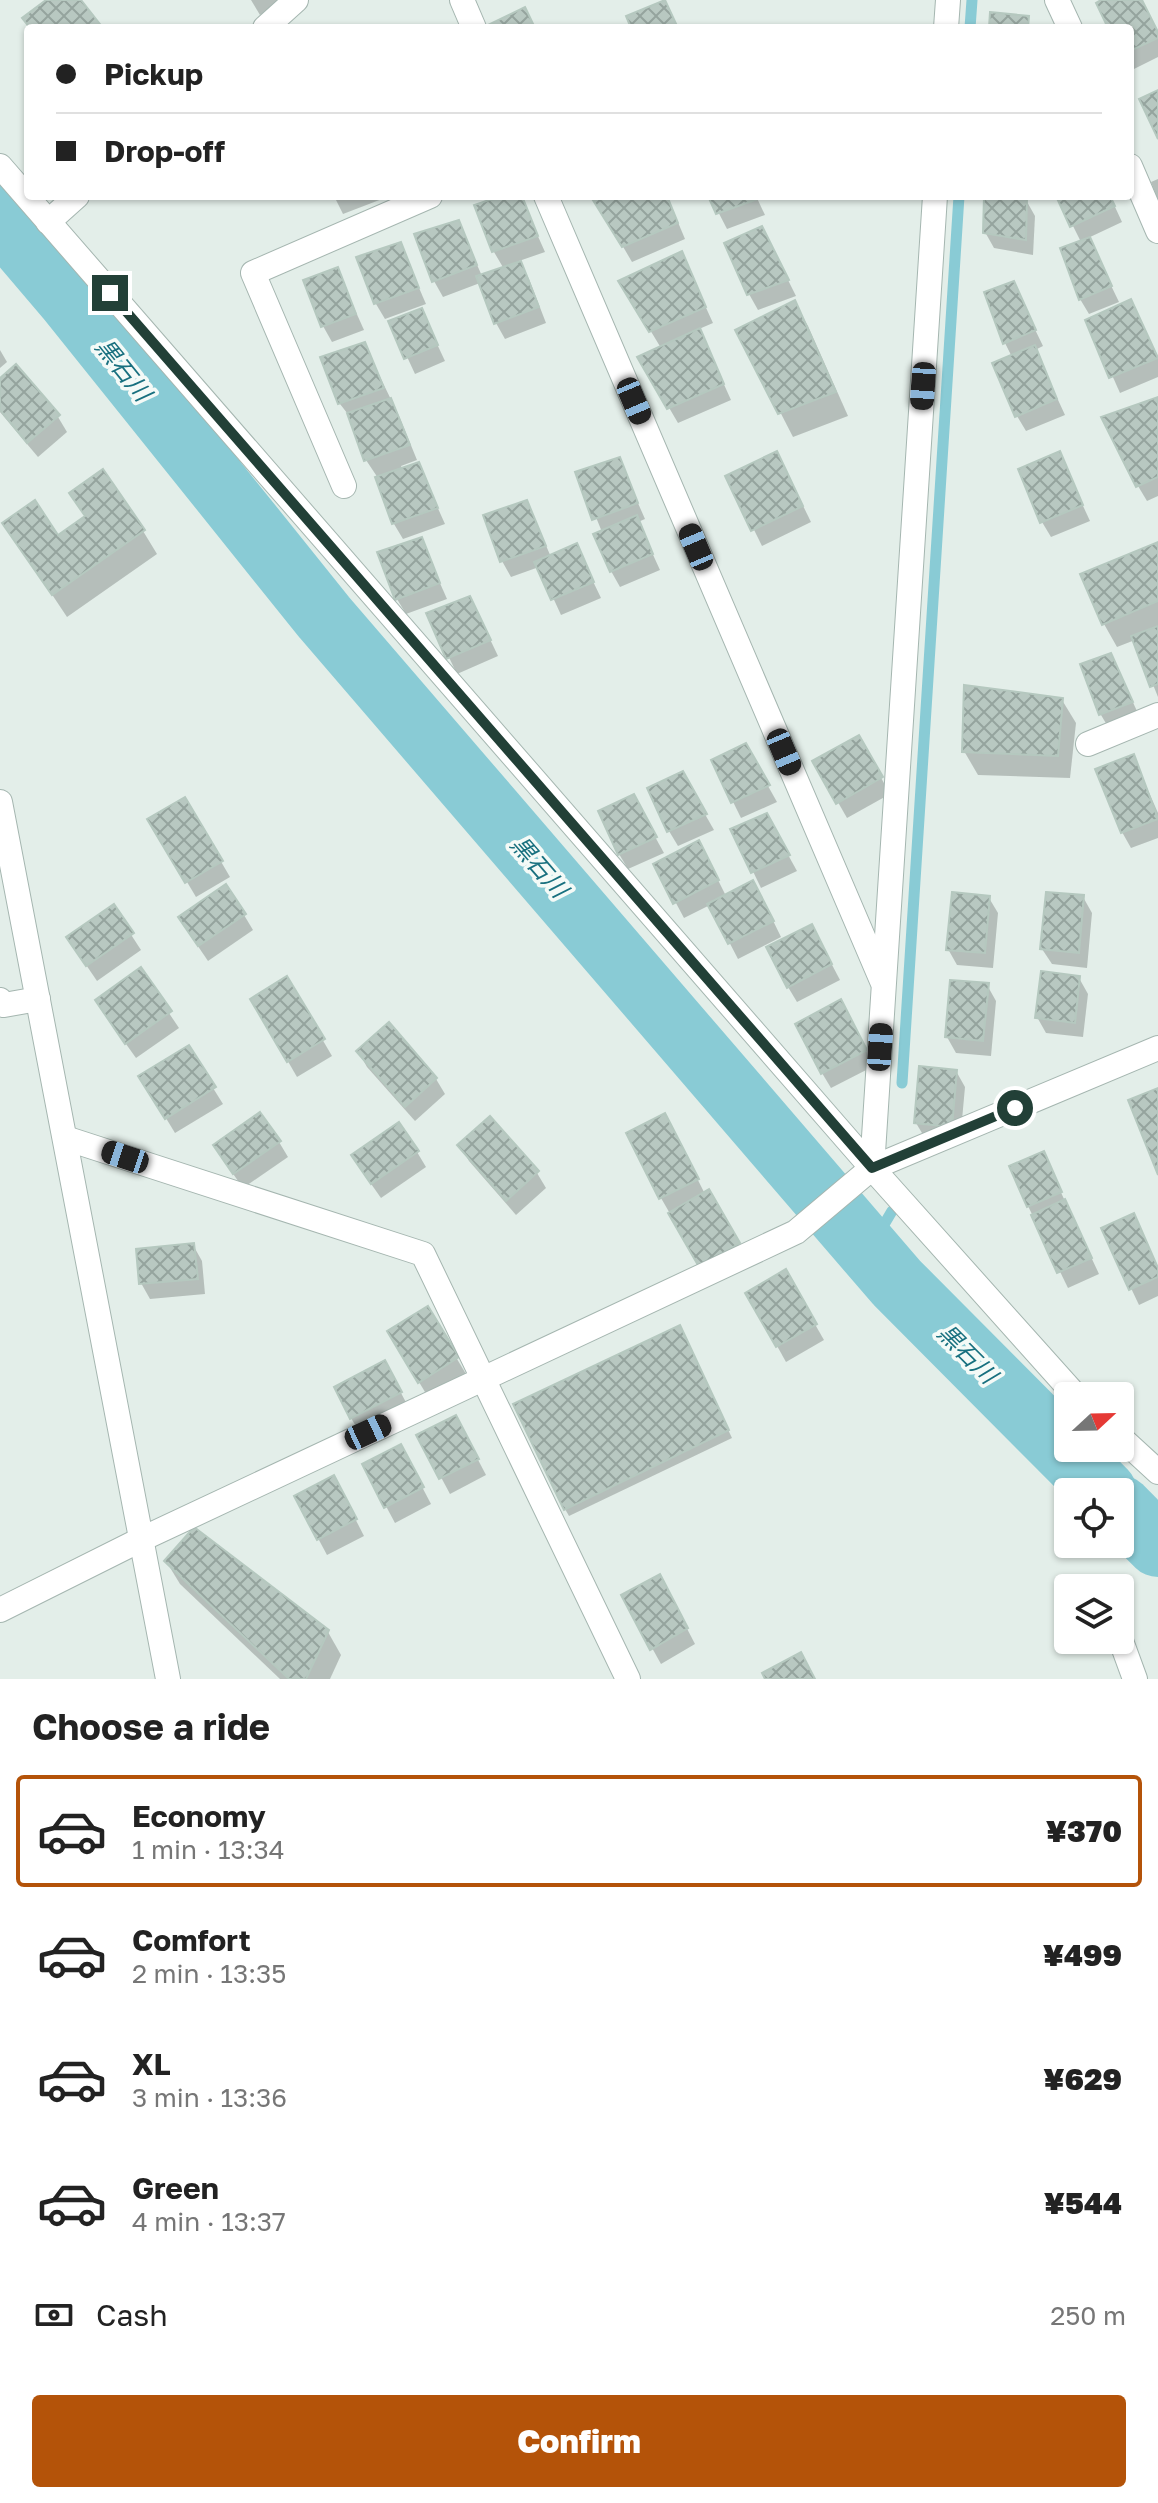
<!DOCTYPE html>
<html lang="en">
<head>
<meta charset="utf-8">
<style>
	:root { --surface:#fff; --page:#f6f6f6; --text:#222; --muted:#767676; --line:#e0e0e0; --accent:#b45309 }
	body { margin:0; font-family:"Golos Text","Noto Sans JP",sans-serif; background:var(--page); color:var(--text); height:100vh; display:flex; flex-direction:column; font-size:30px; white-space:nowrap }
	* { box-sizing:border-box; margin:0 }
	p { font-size:26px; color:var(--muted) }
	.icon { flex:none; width:44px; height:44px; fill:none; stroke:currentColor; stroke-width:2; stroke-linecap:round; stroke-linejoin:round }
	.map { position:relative; height:1679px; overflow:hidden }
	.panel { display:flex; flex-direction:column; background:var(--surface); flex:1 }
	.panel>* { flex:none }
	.hud { position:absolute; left:24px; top:24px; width:1110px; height:176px; border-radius:8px; box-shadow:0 2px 6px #0004; display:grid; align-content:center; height:176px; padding:0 32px; background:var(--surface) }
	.needle { width:52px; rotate:68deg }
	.controls { position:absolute; left:1054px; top:1382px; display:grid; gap:16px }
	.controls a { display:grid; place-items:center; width:80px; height:80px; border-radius:8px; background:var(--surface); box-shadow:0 2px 6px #0004; font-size:40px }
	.end { position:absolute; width:36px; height:36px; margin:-18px; border:10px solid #224037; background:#fff; box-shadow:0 0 0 4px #fff }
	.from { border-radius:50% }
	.car { position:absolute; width:24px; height:48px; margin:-24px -12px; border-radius:10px; box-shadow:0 0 6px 2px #0007; background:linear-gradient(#222 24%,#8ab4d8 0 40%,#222 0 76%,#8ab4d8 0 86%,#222 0) }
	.hud b { display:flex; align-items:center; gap:28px; height:76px; font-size:30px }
	.hud b+b { border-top:2px solid var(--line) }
	.hud i { width:20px; height:20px; background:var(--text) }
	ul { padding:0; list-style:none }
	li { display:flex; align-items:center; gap:24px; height:112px; margin:0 16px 12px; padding:0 16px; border:4px solid transparent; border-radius:8px }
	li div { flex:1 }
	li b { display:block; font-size:30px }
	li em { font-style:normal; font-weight:800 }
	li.current { border-color:var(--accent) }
	li>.icon { width:72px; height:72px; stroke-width:1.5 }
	h2 { padding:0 32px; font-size:36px; line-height:96px }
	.pay { display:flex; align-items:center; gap:20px; height:88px; padding:0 32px; font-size:30px }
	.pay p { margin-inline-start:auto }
	.button { display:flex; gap:16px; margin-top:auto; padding:16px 32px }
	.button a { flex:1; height:92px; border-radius:8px; background:var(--accent); color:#fff; font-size:32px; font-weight:800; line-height:92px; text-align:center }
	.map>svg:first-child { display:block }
	.shadow { fill:#0003 }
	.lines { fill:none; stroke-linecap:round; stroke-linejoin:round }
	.stream { stroke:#89cbd5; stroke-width:11 }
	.river { stroke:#89cbd5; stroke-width:64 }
	.building { fill:url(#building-cross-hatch); stroke:#b5c8bf; stroke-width:2 }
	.minor-casing { stroke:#a5b6b0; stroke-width:26 }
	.minor { stroke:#fff; stroke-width:24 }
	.route { stroke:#224037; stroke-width:10 }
	.labels { text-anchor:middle; stroke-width:7; stroke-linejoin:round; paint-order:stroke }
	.water-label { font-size:24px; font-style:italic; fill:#18707f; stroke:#f4faf7 }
</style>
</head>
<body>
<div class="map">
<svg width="1158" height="1679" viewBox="0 0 1158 1679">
	<defs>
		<pattern id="building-cross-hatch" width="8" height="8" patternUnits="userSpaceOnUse" patternTransform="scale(2)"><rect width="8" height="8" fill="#b8c8c1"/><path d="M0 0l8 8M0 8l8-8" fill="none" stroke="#95a49e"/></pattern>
	</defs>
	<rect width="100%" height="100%" fill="#e3eee9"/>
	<g class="shadow">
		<path d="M 251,0 L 291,0 L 260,15 Z"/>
		<path d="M 1106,0 L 1141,0 L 1158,34 L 1158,57 L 1132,70 L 1130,66 L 1130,28 L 1110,28 Z"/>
		<path d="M 1158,179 L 1158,200 L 1151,182 Z"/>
		<path d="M 334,196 L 381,196 L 382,199 L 343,214 Z"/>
		<path d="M 507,196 L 520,196 L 545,252 L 519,261 L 529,279 L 546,323 L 505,339 L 496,323 L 480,283 L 443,297 L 434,281 L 458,222 L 482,276 L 504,269 L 494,252 L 477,206 Z"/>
		<path d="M 597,196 L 667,196 L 685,239 L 632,262 L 594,197 Z"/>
		<path d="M 710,196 L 756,196 L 765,215 L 727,229 Z"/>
		<path d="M 986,196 L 1026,200 L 1035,216 L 1033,255 L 994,248 L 985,232 Z"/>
		<path d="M 1058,196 L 1110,196 L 1122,222 L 1088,238 L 1119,302 L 1089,314 L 1080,299 L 1081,242 Z"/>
		<path d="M 400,244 L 426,304 L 385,319 L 376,304 L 359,258 Z"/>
		<path d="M 770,244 L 796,296 L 758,310 L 749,294 Z"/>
		<path d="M 681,253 L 713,323 L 699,329 L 731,400 L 678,423 L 640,358 L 661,348 L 621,282 Z"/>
		<path d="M 337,270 L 364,330 L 332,342 L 323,326 L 306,281 Z"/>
		<path d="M 1013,284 L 1043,346 L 1035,350 L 1065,415 L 1026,431 L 1017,416 L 1012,357 L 1005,343 L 986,293 Z"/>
		<path d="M 794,303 L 808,326 L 848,416 L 793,437 L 738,330 Z"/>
		<path d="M 421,310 L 445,361 L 415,374 L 391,322 Z"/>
		<path d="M 1139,317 L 1158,359 L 1158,377 L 1120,393 L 1088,321 Z"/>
		<path d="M 364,344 L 399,416 L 417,460 L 401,466 L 403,470 L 418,464 L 445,524 L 403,539 L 394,524 L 376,475 L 366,460 L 351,418 L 340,404 L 323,358 Z"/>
		<path d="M 0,350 L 7,362 L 0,368 Z"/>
		<path d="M 0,381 L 58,417 L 67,432 L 38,457 L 0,412 Z"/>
		<path d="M 1158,399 L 1158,496 L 1147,501 L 1138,486 Z"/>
		<path d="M 1059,454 L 1090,521 L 1051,537 L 1042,522 Z"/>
		<path d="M 619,460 L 645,519 L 638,522 L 660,570 L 620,587 L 611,571 L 602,532 L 578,473 Z"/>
		<path d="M 785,469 L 811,522 L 762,546 L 728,477 Z"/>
		<path d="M 72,494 L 143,531 L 157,554 L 67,617 L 5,524 L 58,537 L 86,518 Z"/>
		<path d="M 527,502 L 551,557 L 576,546 L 601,598 L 561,615 L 539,567 L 511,577 L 502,561 Z"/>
		<path d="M 421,540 L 447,599 L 406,614 L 397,599 Z"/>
		<path d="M 1158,544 L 1158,697 L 1135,640 L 1117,647 L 1104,624 L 1083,575 Z"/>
		<path d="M 428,614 L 478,614 L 498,656 L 457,674 Z"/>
		<path d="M 1083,665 L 1119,671 L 1140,718 L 1110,730 L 1101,715 Z"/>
		<path d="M 1062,700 L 1076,723 L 1070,778 L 978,775 L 964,751 Z"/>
		<path d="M 859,738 L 890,794 L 847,818 L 815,762 Z"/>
		<path d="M 745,745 L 777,802 L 741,818 L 713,761 Z"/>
		<path d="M 1133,756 L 1158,813 L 1158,838 L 1131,848 L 1122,832 L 1098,770 Z"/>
		<path d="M 682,774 L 714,830 L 678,846 L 669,831 Z"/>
		<path d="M 633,797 L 664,853 L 628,869 L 619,854 Z"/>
		<path d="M 185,800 L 230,877 L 196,897 L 150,820 Z"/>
		<path d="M 766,815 L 797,871 L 761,888 L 733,830 Z"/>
		<path d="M 707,858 L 726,896 L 762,898 L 781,937 L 738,959 L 710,905 L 684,918 L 655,864 Z"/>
		<path d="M 1083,897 L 1092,913 L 1087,968 L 1052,964 L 1042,949 Z"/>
		<path d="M 989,898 L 998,913 L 993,968 L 957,965 L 948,949 Z"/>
		<path d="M 113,907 L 141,950 L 97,981 L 78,953 Z"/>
		<path d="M 244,915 L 253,930 L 208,961 L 189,933 Z"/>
		<path d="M 820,942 L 840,980 L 797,1002 L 788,987 Z"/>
		<path d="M 140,970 L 179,1028 L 136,1058 L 106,1016 Z"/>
		<path d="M 1079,978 L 1088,994 L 1083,1037 L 1046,1033 L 1037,1017 Z"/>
		<path d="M 287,979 L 332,1056 L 297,1077 L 252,999 Z"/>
		<path d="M 987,985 L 996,1001 L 991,1056 L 956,1053 L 947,1037 Z"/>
		<path d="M 849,1018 L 874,1066 L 831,1088 L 822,1073 Z"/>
		<path d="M 188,1048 L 223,1104 L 175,1133 L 141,1077 Z"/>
		<path d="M 358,1051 L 436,1079 L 445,1094 L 415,1121 L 367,1067 Z"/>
		<path d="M 956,1071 L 965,1087 L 960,1142 L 925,1138 L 916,1123 Z"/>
		<path d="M 490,1119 L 537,1173 L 546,1188 L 516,1215 L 469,1161 L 460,1145 Z"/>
		<path d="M 673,1131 L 705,1194 L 708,1192 L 747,1260 L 709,1281 L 661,1198 Z"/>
		<path d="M 279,1142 L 288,1157 L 243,1188 L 224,1161 Z"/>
		<path d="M 417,1152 L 426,1167 L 381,1198 L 362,1171 Z"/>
		<path d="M 1043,1154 L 1099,1274 L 1068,1288 L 1028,1206 Z"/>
		<path d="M 1133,1215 L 1158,1267 L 1158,1296 L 1139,1305 L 1103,1229 Z"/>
		<path d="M 193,1245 L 202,1261 L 205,1294 L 150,1299 L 141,1283 Z"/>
		<path d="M 785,1272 L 824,1340 L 786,1362 L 748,1294 Z"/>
		<path d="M 427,1309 L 466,1374 L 428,1397 L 389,1332 Z"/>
		<path d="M 683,1335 L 732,1438 L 569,1516 L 565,1509 Z"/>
		<path d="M 393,1378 L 409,1408 L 360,1433 L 351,1418 Z"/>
		<path d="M 464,1433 L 486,1475 L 450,1494 L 419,1436 Z"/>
		<path d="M 409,1462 L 431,1504 L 395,1523 L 364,1465 Z"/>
		<path d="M 342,1493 L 364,1536 L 327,1555 L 296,1497 Z"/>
		<path d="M 166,1561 L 328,1632 L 341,1655 L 330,1679 L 280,1679 L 180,1584 Z"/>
		<path d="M 668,1592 L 695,1644 L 661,1664 L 623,1596 Z"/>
	</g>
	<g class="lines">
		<g class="stream">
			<path d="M 970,28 L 972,0"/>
			<path d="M 902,1083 L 959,196"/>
			<path d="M 892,1211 L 882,1228 L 897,1283"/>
		</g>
		<g class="river">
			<path d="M 0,218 L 68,298 L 324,617 L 897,1283 L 1105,1492"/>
			<path d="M 1120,1507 L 1158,1545"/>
		</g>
	</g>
	<g class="building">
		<path d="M 46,0 L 81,0 L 103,28 L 30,28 L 22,18 Z"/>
		<path d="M 665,0 L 678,28 L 631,28 L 626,16 Z"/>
		<path d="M 1101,0 L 1142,0 L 1158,32 L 1158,38 L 1130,51 L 1130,28 L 1108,28 L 1096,3 Z"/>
		<path d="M 525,7 L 535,28 L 487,28 L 486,26 Z"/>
		<path d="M 990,12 L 1029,16 L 1028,28 L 989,28 Z"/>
		<path d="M 1158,90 L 1158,139 L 1139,99 Z"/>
		<path d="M 501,196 L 522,196 L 538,236 L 492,252 L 474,205 Z"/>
		<path d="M 667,196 L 678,223 L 622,247 L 591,197 Z"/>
		<path d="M 708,196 L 757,196 L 758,199 L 716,214 Z"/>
		<path d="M 984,196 L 1027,198 L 1026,240 L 983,233 Z"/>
		<path d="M 1056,196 L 1110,196 L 1115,206 L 1070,227 Z"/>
		<path d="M 459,220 L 477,265 L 432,282 L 414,234 Z"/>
		<path d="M 762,226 L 789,280 L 747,295 L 724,243 Z"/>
		<path d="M 1090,237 L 1112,286 L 1079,300 L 1060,248 Z"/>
		<path d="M 401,242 L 419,288 L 374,304 L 356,257 Z"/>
		<path d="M 682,251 L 706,307 L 649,332 L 618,281 Z"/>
		<path d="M 521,261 L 539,307 L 494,324 L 476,276 Z"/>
		<path d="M 338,267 L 356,314 L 321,327 L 303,280 Z"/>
		<path d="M 1014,281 L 1036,330 L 1003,344 L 984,292 Z"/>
		<path d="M 1131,299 L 1158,358 L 1109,378 L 1085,320 Z"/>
		<path d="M 795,300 L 836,392 L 778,414 L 735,330 Z"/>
		<path d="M 422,308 L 438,345 L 404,359 L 388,321 Z"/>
		<path d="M 700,328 L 724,384 L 667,409 L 637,357 Z"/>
		<path d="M 365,342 L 384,388 L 338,404 L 320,357 Z"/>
		<path d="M 1035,345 L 1057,399 L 1015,417 L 992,363 Z"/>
		<path d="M 16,364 L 60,415 L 27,443 L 0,410 L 0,378 Z"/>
		<path d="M 1158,397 L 1158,477 L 1136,487 L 1101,417 Z"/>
		<path d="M 391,398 L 410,445 L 364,461 L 347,413 Z"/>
		<path d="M 777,451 L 803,506 L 751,531 L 725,476 Z"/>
		<path d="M 1060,451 L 1083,505 L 1040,523 L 1018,469 Z"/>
		<path d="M 620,457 L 638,503 L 592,520 L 575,472 Z"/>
		<path d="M 419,462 L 438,508 L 392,524 L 375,477 Z"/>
		<path d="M 103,469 L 145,530 L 52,595 L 2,523 L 35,500 L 58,535 L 85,516 L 69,493 Z"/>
		<path d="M 527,500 L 546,546 L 500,562 L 483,515 Z"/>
		<path d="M 637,515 L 653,554 L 610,572 L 593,534 Z"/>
		<path d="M 422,537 L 440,583 L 395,600 L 377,552 Z"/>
		<path d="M 1158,542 L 1158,601 L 1102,625 L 1080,574 Z"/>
		<path d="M 577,543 L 594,582 L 551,600 L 534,562 Z"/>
		<path d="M 470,596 L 491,640 L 446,659 L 426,613 Z"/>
		<path d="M 1158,626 L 1158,684 L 1150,687 L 1131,636 Z"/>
		<path d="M 1111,653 L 1133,702 L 1099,715 L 1080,664 Z"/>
		<path d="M 964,685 L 1063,698 L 1058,756 L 962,752 Z"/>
		<path d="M 859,735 L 883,777 L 836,804 L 812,761 Z"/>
		<path d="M 746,743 L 770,785 L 731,803 L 711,760 Z"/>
		<path d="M 1134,754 L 1158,819 L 1121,833 L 1095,769 Z"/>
		<path d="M 683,771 L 707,814 L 667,832 L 647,788 Z"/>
		<path d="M 634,794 L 657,837 L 618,855 L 598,811 Z"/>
		<path d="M 185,797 L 223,861 L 185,883 L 147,819 Z"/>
		<path d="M 767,813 L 790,855 L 751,873 L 730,829 Z"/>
		<path d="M 699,840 L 719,880 L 673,904 L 653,864 Z"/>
		<path d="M 753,880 L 774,921 L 728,944 L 707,904 Z"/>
		<path d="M 226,884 L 246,914 L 198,946 L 178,917 Z"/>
		<path d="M 952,892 L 990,896 L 985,953 L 946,950 Z"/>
		<path d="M 1046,892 L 1084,895 L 1079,953 L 1040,949 Z"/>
		<path d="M 114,904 L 134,933 L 86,966 L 66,937 Z"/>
		<path d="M 812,924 L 832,964 L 787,988 L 766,947 Z"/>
		<path d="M 141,967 L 172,1011 L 125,1044 L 95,1000 Z"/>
		<path d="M 1041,971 L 1080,976 L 1075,1023 L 1035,1018 Z"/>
		<path d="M 287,976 L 325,1039 L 287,1062 L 250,999 Z"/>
		<path d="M 950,980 L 989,983 L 983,1041 L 945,1037 Z"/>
		<path d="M 841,999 L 867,1050 L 821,1074 L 795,1024 Z"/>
		<path d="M 389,1022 L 437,1078 L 405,1107 L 356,1051 Z"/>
		<path d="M 189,1045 L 216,1087 L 165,1119 L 138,1076 Z"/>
		<path d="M 919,1066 L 957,1070 L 952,1127 L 914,1123 Z"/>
		<path d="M 1158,1088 L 1158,1175 L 1128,1100 Z"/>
		<path d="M 260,1112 L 281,1141 L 233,1174 L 213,1145 Z"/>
		<path d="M 665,1113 L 699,1179 L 659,1199 L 626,1133 Z"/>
		<path d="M 490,1116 L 539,1171 L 506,1201 L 457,1145 Z"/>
		<path d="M 399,1122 L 419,1151 L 371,1184 L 351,1155 Z"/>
		<path d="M 1044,1151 L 1062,1192 L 1027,1207 L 1009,1166 Z"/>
		<path d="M 709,1189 L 740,1243 L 699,1267 L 668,1213 Z"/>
		<path d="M 1065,1199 L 1092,1258 L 1057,1273 L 1031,1215 Z"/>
		<path d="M 1134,1213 L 1158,1268 L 1158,1277 L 1129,1290 L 1101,1228 Z"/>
		<path d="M 194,1243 L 198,1279 L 139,1284 L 136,1249 Z"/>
		<path d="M 786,1269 L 817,1324 L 776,1347 L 745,1293 Z"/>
		<path d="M 428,1306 L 459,1357 L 418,1383 L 387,1331 Z"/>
		<path d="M 680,1325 L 729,1430 L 564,1510 L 513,1404 Z"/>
		<path d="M 385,1360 L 402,1392 L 350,1419 L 334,1387 Z"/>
		<path d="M 456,1415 L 479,1459 L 439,1479 L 416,1435 Z"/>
		<path d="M 401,1444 L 424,1487 L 384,1508 L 362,1464 Z"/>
		<path d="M 334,1475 L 357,1519 L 317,1540 L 294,1496 Z"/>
		<path d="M 194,1527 L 329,1630 L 306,1679 L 289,1679 L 164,1561 Z"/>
		<path d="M 660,1574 L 688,1628 L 650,1650 L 621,1595 Z"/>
		<path d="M 801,1652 L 815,1679 L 765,1679 L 762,1673 Z"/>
	</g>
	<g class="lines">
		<defs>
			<g id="minor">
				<path d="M 462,0 L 474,28"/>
				<path d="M 1057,0 L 1070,28"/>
				<path d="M 265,28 L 296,0"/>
				<path d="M 946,28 L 948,0"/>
				<path d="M 0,166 L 872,1168 L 1076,1396"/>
				<path d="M 1130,166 L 1158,231"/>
				<path d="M 546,196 L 882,981"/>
				<path d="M 48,222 L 77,196"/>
				<path d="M 344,486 L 253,273 L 430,196"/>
				<path d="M 1088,744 L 1158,715"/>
				<path d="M 0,802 L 168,1679"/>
				<path d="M 0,1000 L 4,1005 L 38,999"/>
				<path d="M 65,1138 L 423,1254 L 628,1679"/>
				<path d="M 872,1168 L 935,196"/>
				<path d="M 1120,1437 L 1158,1472"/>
				<path d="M 0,1610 L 142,1539 L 796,1232 L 872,1168 L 1158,1048"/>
				<path d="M 1120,1638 L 1135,1679"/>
			</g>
		</defs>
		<use href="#minor" class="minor-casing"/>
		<use href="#minor" class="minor"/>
	</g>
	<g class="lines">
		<path class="route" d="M 110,293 L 872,1168 L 1015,1108"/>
	</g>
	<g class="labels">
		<g class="water-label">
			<text transform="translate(123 370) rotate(51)" y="8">黒石川</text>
			<text transform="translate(539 867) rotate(49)" y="8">黒石川</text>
			<text transform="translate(967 1354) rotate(45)" y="8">黒石川</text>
		</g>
	</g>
</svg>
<div class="controls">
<a><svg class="needle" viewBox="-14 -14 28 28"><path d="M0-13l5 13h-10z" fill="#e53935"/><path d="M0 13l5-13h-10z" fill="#767676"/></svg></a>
<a><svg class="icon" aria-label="locate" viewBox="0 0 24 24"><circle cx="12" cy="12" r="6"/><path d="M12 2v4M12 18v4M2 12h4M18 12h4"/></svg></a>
<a><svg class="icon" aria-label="layers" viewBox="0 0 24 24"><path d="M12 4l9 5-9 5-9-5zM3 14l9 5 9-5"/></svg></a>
</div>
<i class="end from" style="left:1015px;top:1108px"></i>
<i class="end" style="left:110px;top:293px"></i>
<i class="car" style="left:923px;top:386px;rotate:184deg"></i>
<i class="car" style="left:634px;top:401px;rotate:157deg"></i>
<i class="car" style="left:696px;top:547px;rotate:337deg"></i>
<i class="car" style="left:784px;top:752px;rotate:157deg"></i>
<i class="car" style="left:880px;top:1047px;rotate:4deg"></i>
<i class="car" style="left:125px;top:1157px;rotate:288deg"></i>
<i class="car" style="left:368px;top:1432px;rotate:65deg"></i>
<div class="hud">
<b><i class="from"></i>Pickup</b>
<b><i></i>Drop-off</b>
</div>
</div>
<section class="panel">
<h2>Choose a ride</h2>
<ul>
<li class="current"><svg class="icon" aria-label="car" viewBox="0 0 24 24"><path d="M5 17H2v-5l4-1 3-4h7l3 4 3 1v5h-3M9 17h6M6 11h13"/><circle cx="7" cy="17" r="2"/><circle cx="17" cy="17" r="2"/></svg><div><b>Economy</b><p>1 min · 13:34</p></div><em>¥370</em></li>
<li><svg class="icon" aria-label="car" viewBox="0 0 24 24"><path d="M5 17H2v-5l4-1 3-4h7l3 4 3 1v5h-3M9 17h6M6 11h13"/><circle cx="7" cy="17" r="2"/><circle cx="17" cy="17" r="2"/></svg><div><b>Comfort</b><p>2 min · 13:35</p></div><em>¥499</em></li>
<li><svg class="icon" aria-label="car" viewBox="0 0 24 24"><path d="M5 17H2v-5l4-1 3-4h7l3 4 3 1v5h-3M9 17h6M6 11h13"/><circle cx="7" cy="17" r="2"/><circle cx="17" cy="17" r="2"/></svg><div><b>XL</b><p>3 min · 13:36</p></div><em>¥629</em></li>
<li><svg class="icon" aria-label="car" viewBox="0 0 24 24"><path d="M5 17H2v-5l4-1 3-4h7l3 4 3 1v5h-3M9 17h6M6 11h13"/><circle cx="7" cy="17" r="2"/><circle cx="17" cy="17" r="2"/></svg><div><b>Green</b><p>4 min · 13:37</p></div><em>¥544</em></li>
</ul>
<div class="pay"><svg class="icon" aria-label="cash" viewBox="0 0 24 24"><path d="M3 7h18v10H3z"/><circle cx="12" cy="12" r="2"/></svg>Cash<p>250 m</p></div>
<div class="button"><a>Confirm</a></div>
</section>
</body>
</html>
